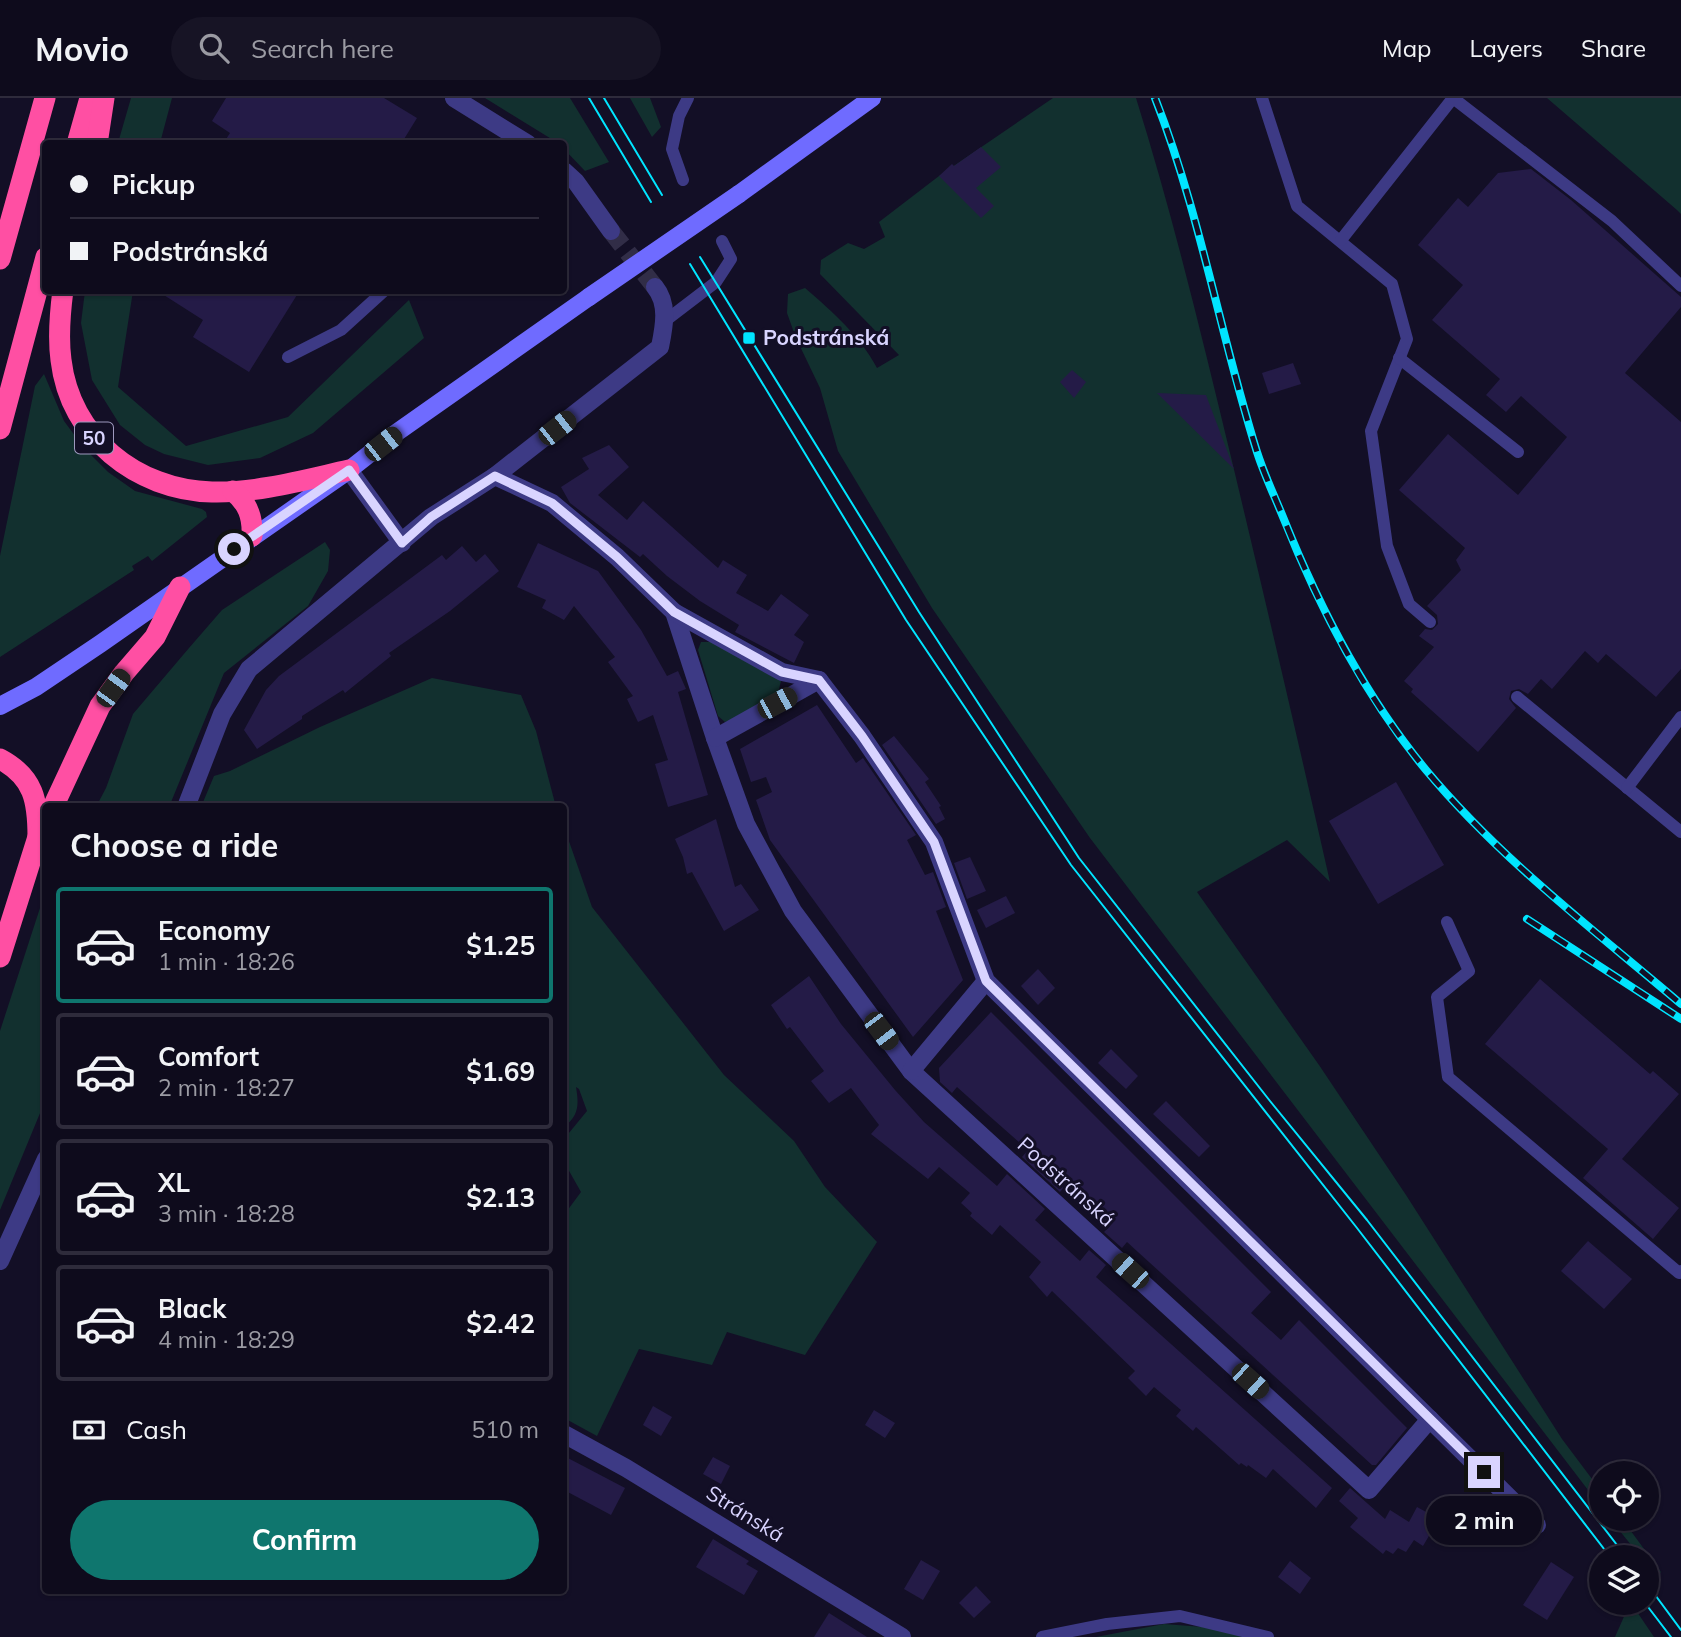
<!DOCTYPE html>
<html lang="en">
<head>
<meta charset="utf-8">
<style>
	:root { --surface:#0e0b1c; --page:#171425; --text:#f1f3f6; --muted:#9b9ba3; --line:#2e2b3b; --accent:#0f766e }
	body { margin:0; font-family:Mulish,sans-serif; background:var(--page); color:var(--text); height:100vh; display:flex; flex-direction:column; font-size:26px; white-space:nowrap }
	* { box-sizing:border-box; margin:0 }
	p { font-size:23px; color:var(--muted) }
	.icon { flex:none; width:38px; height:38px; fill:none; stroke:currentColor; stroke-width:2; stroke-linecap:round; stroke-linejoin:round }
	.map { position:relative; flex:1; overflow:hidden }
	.details { position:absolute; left:42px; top:705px; width:525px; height:791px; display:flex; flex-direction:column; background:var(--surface); border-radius:7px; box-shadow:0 2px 5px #0004,0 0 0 2px var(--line) }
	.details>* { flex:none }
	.top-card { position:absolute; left:42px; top:42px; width:525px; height:154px; border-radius:7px; box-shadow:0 2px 5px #0004,0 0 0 2px var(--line); display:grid; align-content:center; height:154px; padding:0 28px; background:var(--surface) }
	.buttons { position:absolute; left:1589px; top:1363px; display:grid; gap:14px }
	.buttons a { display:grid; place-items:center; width:70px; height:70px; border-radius:50%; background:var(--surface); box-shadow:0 2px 5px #0004,0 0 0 2px var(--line); font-size:35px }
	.end { position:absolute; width:32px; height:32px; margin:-16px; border:9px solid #d9d4ff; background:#111; box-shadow:0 0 0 4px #111 }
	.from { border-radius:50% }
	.bubble { position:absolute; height:49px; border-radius:24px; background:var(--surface); box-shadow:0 2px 5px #0004,0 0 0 2px var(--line); font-size:23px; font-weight:700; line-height:49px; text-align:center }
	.car { position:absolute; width:21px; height:42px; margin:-21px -10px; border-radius:9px; box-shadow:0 0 5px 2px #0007; background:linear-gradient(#222 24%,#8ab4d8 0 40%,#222 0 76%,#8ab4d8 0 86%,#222 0) }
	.top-card b { display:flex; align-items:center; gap:24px; height:66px; font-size:26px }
	.top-card b+b { border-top:2px solid var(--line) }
	.top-card i { width:18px; height:18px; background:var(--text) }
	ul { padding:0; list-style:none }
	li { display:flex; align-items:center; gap:21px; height:116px; margin:0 14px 10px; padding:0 14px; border:4px solid var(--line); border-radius:7px }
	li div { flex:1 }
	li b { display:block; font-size:26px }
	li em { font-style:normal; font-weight:700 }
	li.on { border-color:var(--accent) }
	li>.icon { width:63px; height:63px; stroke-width:1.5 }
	h2 { padding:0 28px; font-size:32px; line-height:84px }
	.pay { display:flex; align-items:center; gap:18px; height:77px; padding:0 28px; font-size:26px }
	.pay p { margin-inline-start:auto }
	.button { display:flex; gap:14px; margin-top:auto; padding:14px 28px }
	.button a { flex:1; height:80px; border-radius:42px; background:var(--accent); color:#fff; font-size:28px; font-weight:700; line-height:80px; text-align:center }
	header { display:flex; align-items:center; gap:42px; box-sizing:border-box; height:98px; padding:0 35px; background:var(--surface); border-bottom:2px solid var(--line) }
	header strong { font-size:33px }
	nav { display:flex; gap:38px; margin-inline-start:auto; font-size:24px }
	.search { width:490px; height:63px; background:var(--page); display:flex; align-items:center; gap:18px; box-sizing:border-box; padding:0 24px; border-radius:38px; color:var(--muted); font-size:26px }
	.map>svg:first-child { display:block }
	.green { fill:#12302f }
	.building { fill:#241b47 }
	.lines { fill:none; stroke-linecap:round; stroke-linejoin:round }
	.street-tunnel { stroke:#312d47; stroke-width:18; stroke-dasharray:18 9; stroke-linecap:butt }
	.lane { stroke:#3d3a85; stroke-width:12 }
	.street { stroke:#3d3a85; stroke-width:18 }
	.secondary { stroke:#6f6bff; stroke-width:18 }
	.highway { stroke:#ff4fa3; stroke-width:21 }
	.tram { stroke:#00e5ff; stroke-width:2 }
	.rail-casing { stroke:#00e5ff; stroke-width:8 }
	.rail { stroke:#130f26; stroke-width:5; stroke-dasharray:16; stroke-linecap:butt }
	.secondary-bridge { stroke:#6f6bff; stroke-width:18 }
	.route { stroke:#d9d4ff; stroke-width:9 }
	.poi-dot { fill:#00e5ff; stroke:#130f26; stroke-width:2.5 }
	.labels { text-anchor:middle; stroke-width:6; stroke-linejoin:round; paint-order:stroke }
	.shield { fill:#130f26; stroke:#9e99be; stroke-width:2 }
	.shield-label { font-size:19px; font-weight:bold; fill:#d9d4ff }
	.poi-label { font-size:21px; font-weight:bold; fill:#d9d4ff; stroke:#130f26; text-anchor:start }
	.street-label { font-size:21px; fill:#d9d4ff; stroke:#130f26 }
</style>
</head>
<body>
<header>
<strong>Movio</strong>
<div class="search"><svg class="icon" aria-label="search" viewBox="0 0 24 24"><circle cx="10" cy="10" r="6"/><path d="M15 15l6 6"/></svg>Search here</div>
<nav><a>Map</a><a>Layers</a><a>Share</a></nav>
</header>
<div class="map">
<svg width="1681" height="1539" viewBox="0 0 1681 1539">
	<rect width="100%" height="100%" fill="#130f26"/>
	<g class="green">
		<path d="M 131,0 L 172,0 L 160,45 L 118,45 Z"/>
		<path d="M 485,0 L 570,0 L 609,64 L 585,73 L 564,51 L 564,46 L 558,45 Z"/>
		<path d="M 630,0 L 650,0 L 661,29 L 652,39 Z"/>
		<path d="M 1053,0 L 1136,0 C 1173,118 1202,239 1231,359 C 1265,501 1298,642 1330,784 L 1287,742 L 1197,794 L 1319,967 L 1406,1097 L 1562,1341 L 1601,1393 L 1601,1409 L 1090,740 L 932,510 L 838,353 L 820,290 L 796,240 L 787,215 L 788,196 L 805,190 C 833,214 860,238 877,270 L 899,257 L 820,176 L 821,162 L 848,145 L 864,151 L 885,139 L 879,124 L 939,78 Z"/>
		<path d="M 1547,0 L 1681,0 L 1681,116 L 1677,112 Z"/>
		<path d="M 85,193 L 133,193 L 118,289 L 186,348 L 288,319 L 409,202 L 424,240 L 313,335 L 260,360 L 208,367 L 164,356 L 145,347 L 120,327 L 92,282 L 81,225 Z"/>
		<path d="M 44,276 L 64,323 L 84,350 L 108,374 L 135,393 L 202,411 L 206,414 L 207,419 L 152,463 L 148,458 L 132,468 L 134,472 L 0,559 L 0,458 L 35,288 Z"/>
		<path d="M 325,444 L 330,452 L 328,473 L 308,508 L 224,575 L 169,709 L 96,709 L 106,690 L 133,616 L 189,550 L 222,512 Z"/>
		<path d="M 701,544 L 715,544 L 775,579 L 781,583 L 778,595 L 735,621 L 725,624 L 718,618 L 698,552 Z"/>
		<path d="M 432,580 L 521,597 L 536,633 L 556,709 L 201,709 L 214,678 L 230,673 L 320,629 Z"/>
		<path d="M 564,729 L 592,809 L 724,977 L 794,1043 L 825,1089 L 877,1144 L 805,1257 L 727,1234 L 712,1267 L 639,1251 L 597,1338 L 564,1320 L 564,1117 L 581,1094 L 564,1064 L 564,1041 L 587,1013 L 579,991 L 576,989 C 579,1007 579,1017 564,1029 Z"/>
		<path d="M 45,801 L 45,1003 L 0,1112 L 0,933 L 40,810 Z"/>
		<path d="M 1610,1421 L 1622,1421 L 1661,1474 L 1656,1479 L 1647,1467 L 1647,1460 L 1641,1459 Z"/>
		<path d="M 1630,1505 L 1631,1505 L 1654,1539 L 1615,1539 Z"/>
		<path d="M 1164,1526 L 1229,1531 L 1253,1539 L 1096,1539 Z"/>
	</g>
	<g class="building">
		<path d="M 226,0 L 384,0 L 417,20 L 401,46 L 223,46 L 230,35 L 212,23 Z"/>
		<path d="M 981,49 L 1001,69 L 976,90 L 994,108 L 981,120 L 939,78 L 952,66 L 954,68 Z"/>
		<path d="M 1531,71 L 1571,102 L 1681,199 L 1681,209 L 1625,275 L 1681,324 L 1681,571 L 1656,599 L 1606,556 L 1598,565 L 1585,553 L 1552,591 L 1541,581 L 1528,596 L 1519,591 L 1511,593 L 1509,601 L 1516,610 L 1478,654 L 1411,594 L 1413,591 L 1404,583 L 1434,549 L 1419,538 L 1425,531 L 1432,532 L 1438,526 L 1437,517 L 1427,508 L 1461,472 L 1456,462 L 1465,450 L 1399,392 L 1448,336 L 1518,397 L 1567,339 L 1521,298 L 1506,314 L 1486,297 L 1500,281 L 1432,222 L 1463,187 L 1418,147 L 1458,100 L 1468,109 L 1498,75 Z"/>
		<path d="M 156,192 L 300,192 L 249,274 L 193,239 L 203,222 Z"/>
		<path d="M 1293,265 L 1301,286 L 1269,296 L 1262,275 Z"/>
		<path d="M 1072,272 L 1086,284 L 1074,300 L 1060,284 Z"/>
		<path d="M 1157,295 L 1206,297 L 1234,371 Z"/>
		<path d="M 609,347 L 629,369 L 598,397 L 627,422 L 643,403 L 718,470 L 723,462 L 747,477 L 736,495 L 768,513 L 781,496 L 809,517 L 794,537 L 804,544 L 794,565 L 735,534 L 739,527 L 700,503 L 667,478 L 643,456 L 640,459 L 570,405 L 561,389 L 589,371 L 582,360 Z"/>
		<path d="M 538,445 L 598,473 L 641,532 L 667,578 L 678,573 L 686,591 L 678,594 L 708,697 L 668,709 L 655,666 L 668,662 L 653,617 L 638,624 L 627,601 L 633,598 L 608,564 L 615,559 L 574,508 L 564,522 L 542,510 L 546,502 L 517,489 Z"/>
		<path d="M 462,448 L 476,464 L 485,456 L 499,473 L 450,513 L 389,555 L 391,558 L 345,595 L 343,592 L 302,618 L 302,621 L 257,651 L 244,632 L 266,592 L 279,578 L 442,457 L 446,462 Z"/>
		<path d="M 817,607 L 856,665 L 863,660 L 916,737 L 907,742 L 925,777 L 933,774 L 946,809 L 936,813 L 963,882 L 913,939 L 770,742 L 756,702 L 772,694 L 766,679 L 751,684 L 740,651 Z"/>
		<path d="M 894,638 L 929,681 L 925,684 L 941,708 L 939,709 L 945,721 L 936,726 L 882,647 Z"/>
		<path d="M 1396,684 L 1444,767 L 1378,806 L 1329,723 Z"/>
		<path d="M 716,721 L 735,789 L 741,786 L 759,812 L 724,833 L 692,774 L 687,776 L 683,759 L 675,741 Z"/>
		<path d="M 970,759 L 986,793 L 967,801 L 954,765 Z"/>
		<path d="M 1006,798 L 1015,815 L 986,830 L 977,812 Z"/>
		<path d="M 1038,871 L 1055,890 L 1038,907 L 1021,888 Z"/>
		<path d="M 809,878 L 841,926 L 895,992 L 924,1024 L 997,1088 L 1007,1076 L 1045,1111 L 1035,1122 L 1080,1163 L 1089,1152 L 1106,1167 L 1096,1179 L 1332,1390 L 1316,1410 L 1273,1371 L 1266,1380 L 1248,1367 L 1247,1369 L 1241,1365 L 1239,1367 L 1196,1329 L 1193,1333 L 1176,1318 L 1181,1312 L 1154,1289 L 1146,1298 L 1128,1280 L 1135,1273 L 1052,1193 L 1047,1199 L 1029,1179 L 1041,1164 L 1000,1127 L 992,1137 L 970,1118 L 972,1115 L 961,1105 L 970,1095 L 939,1069 L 928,1081 L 871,1036 L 879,1027 L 851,990 L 829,1005 L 811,983 L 824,973 L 790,929 L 787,931 L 771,907 Z"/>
		<path d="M 1540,881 L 1650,976 L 1653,973 L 1679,996 L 1622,1061 L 1679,1110 L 1653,1141 L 1583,1080 L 1608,1051 L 1485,946 Z"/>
		<path d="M 991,914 L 1271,1194 L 1251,1215 L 1281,1242 L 1299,1222 L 1407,1330 L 1376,1367 L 1372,1367 L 1127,1144 L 1122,1150 L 1104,1134 L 1110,1128 L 1066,1087 L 1060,1094 L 1022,1059 L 1028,1052 L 986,1015 L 957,989 L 952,995 L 940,984 L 939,970 Z"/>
		<path d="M 1111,951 L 1138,978 L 1126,991 L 1098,965 Z"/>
		<path d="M 1166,1003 L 1210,1048 L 1199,1059 L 1153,1016 Z"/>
		<path d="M 1588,1143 L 1632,1181 L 1604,1211 L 1561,1173 Z"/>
		<path d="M 653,1308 L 672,1319 L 661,1338 L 643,1327 Z"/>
		<path d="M 874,1312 L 895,1325 L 885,1340 L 865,1327 Z"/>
		<path d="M 564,1358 L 625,1390 L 611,1417 L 564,1392 Z"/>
		<path d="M 713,1359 L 730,1368 L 721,1386 L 703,1376 Z"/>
		<path d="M 1350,1390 L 1385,1421 L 1390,1412 L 1409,1424 L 1417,1409 L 1439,1421 L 1423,1448 L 1414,1442 L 1406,1454 L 1398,1450 L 1393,1456 L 1386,1452 L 1383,1456 L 1350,1429 L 1358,1420 L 1339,1403 Z"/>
		<path d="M 1477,1396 L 1499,1416 L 1484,1433 L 1463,1415 Z"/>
		<path d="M 713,1441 L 749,1463 L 746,1466 L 758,1473 L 744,1497 L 696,1469 Z"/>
		<path d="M 921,1462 L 940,1473 L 923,1502 L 904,1491 Z"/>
		<path d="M 1290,1463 L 1311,1480 L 1300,1496 L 1278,1479 Z"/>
		<path d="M 1551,1464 L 1574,1479 L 1547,1522 L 1523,1507 Z"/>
		<path d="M 976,1488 L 991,1504 L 974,1520 L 959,1505 Z"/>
		<path d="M 829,1515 L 867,1539 L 814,1539 Z"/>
	</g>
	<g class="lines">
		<path class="street-tunnel" d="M 611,133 L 655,189"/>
		<g class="lane">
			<path d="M 1262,0 L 1297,108 L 1392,186 L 1407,241 L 1371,333 L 1387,448 L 1409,506 L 1430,524"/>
			<path d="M 1453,0 L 1612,123 L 1681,188"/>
			<path d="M 683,82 L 672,51 L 679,18 L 688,0"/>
			<path d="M 1341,142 L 1453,0"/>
			<path d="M 665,223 L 716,184 L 731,161 L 722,143"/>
			<path d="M 288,259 L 341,232 L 385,192"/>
			<path d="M 1399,260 L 1518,354"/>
			<path d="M 1517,599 L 1681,734"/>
			<path d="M 1627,690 L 1681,619"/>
			<path d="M 1447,824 L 1469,873 L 1437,899 L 1448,979 L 1679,1175 L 1681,1173"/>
			<path d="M 1042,1539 L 1107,1526 L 1180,1518 L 1268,1539"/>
		</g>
		<g class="street">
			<path d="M 454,0 L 528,46"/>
			<path d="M 564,73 L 576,84 L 611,133"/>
			<path d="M 349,372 L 402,445"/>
			<path d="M 495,378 L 552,405 L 617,459 L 674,514 L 715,640 L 746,726 L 793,813 L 911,973 L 1369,1392 L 1430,1321"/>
			<path d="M 674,514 L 782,574 L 819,582 L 862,638 L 934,744 L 986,883 L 1537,1427"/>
			<path d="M 715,640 L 819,582"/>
			<path d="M 186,709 L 222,616 L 249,571 L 431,419 L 495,378 L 660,249 C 664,229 669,206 655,189"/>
			<path d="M 911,973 L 986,883"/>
			<path d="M 0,1163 L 46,1061"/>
			<path d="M 564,1336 L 626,1370 L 902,1539"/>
		</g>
		<g class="secondary">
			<path d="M 739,96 L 872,0"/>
			<path d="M 0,608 L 36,589 L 100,546 L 349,372 L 396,335 L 589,199"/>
		</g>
		<g class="highway">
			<path d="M 77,46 L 90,0"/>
			<path d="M 97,46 L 104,0"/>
			<path d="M 0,161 L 45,0"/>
			<path d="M 63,192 C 60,215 58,240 61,262 C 70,339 136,392 212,394 C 258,395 304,382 349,372"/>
			<path d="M 0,331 L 46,159"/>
			<path d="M 233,393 C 248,405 253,419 252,438"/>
			<path d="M 0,661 C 34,679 38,703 38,739"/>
			<path d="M 53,709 L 100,608 L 124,575 L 155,539 L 180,489"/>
			<path d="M 0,859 L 38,739 L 46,724"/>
		</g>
		<g class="tram">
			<path d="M 589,0 L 651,104"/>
			<path d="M 604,0 L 662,97"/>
			<path d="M 700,159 L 919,514 L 1079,760 L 1270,1003 L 1367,1122 L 1627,1460"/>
			<path d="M 690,166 L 906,522 L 1071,767 L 1357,1130 L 1611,1460"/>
			<path d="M 1647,1486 L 1681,1532"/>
			<path d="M 1645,1505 L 1671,1539"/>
		</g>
		<defs>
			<g id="rail">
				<path d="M 1155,0 C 1200,115 1220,236 1257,354 C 1264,376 1274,397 1283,419 C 1319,509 1364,597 1426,672 C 1500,761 1594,832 1681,906"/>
				<path d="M 1527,821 L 1681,921"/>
			</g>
		</defs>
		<use href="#rail" class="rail-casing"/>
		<use href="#rail" class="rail"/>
		<path class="secondary-bridge" d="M 589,199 L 739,96"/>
	</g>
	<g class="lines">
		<path class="route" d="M 234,451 L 349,372 L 402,445 L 431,419 L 495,378 L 552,405 L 617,459 L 674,514 L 782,574 L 819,582 L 862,638 L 934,744 L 986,883 L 1484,1374"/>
	</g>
	<rect class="poi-dot" x="742" y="233" width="14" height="14" rx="3.5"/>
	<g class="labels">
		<rect class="shield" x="75" y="324.5" width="38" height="31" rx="5"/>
		<g class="shield-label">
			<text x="94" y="347">50</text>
		</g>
		<g class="poi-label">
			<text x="763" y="247">Podstránská</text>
		</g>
		<g class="street-label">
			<text transform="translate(1066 1084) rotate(42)" y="7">Podstránská</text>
			<text transform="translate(745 1416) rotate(32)" y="7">Stránská</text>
		</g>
	</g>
</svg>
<div class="buttons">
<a><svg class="icon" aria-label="locate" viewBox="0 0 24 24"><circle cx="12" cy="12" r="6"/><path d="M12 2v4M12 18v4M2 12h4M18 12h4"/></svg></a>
<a><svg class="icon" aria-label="layers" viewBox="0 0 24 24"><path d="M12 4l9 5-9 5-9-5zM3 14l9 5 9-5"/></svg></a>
</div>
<i class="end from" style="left:234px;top:451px"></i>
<i class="end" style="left:1484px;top:1374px"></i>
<div class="bubble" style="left:1426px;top:1398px;width:116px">2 min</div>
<i class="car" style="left:557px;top:330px;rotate:52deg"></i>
<i class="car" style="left:383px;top:346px;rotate:52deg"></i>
<i class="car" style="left:113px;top:590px;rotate:36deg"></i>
<i class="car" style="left:777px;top:605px;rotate:62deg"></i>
<i class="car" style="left:881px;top:933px;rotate:143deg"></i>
<i class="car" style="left:1130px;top:1173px;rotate:312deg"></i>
<i class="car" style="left:1250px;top:1283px;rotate:132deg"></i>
<div class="top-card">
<b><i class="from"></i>Pickup</b>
<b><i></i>Podstránská</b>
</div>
<section class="details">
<h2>Choose a ride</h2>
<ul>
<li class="on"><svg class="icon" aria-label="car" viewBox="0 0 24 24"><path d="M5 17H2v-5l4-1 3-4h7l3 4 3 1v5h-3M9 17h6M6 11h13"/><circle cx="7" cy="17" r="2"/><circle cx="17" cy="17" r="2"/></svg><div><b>Economy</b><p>1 min · 18:26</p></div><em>$1.25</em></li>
<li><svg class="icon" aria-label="car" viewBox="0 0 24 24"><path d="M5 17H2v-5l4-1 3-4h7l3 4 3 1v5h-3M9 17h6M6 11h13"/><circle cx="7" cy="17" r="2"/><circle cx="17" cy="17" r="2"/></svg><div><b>Comfort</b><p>2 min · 18:27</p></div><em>$1.69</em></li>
<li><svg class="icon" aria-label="car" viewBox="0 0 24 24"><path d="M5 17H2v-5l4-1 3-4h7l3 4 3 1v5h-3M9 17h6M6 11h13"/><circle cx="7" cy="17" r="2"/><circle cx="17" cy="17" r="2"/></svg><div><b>XL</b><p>3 min · 18:28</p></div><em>$2.13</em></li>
<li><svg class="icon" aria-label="car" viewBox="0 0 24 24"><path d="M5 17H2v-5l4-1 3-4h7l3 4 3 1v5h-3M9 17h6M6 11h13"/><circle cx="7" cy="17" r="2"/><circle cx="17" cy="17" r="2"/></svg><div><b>Black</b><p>4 min · 18:29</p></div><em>$2.42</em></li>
</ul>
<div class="pay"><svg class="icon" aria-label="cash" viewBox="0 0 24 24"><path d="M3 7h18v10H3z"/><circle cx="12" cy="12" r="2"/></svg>Cash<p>510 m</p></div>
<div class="button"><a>Confirm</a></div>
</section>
</div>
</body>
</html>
